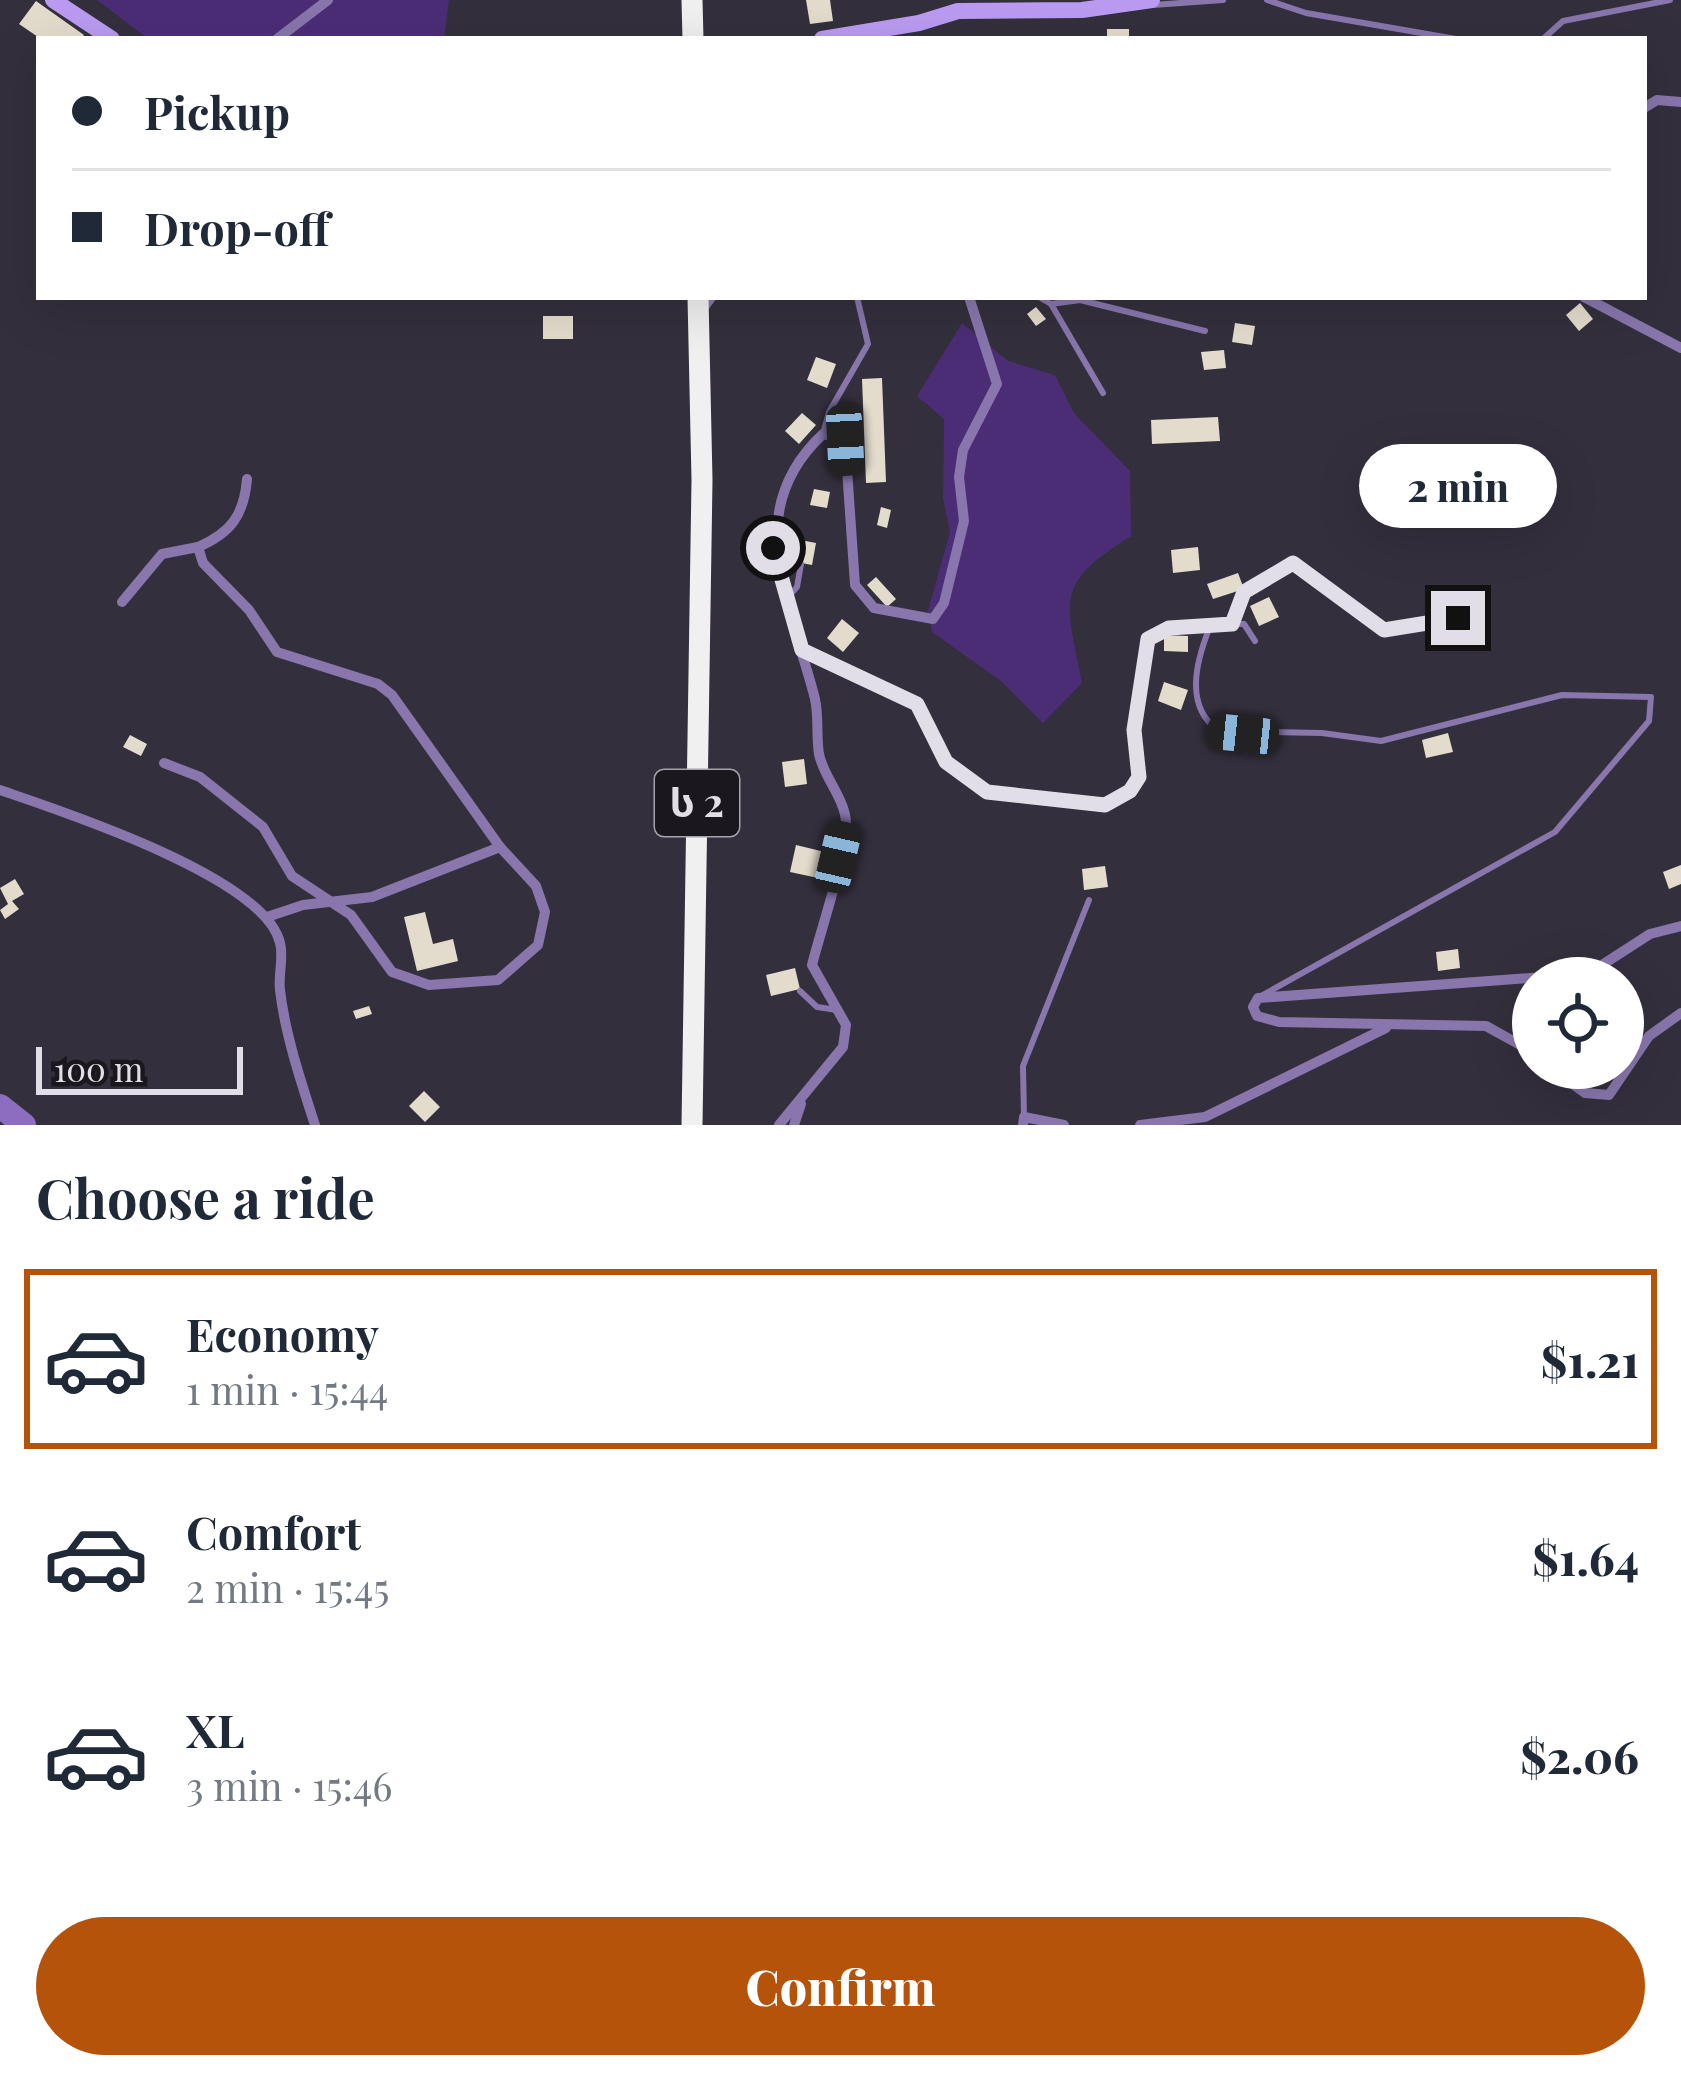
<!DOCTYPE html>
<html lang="en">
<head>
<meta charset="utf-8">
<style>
	:root { --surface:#fff; --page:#f6f6f7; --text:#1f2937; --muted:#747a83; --line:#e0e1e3; --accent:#b45309 }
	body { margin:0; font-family:"Playfair Display","Noto Sans Georgian",serif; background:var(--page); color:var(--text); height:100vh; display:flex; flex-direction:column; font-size:45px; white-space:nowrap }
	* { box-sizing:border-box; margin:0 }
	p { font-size:39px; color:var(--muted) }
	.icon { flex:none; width:66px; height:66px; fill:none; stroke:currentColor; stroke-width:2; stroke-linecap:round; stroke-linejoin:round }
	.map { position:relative; height:1125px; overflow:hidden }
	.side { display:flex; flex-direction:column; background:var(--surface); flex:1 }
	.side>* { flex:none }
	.hud { position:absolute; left:36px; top:36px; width:1611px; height:264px; border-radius:0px; box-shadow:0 12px 48px #0002; display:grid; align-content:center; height:264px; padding:0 36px; background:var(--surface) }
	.buttons { position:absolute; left:1512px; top:957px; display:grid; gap:24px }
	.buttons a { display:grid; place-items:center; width:132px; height:132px; border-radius:50%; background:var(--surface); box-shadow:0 12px 48px #0002; font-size:60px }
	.scale { position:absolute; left:36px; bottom:30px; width:207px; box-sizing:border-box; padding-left:12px; border:6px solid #e1dee7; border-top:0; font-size:33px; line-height:42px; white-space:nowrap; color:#e1dee7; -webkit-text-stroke:9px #1a181e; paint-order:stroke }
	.end { position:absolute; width:54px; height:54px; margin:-27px; border:15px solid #e1dee7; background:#111; box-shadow:0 0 0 6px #111 }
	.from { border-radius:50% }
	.bubble { position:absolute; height:84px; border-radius:42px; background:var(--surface); box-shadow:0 12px 48px #0002; font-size:39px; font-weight:800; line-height:84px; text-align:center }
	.car { position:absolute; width:36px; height:72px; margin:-36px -18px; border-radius:15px; box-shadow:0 0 9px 3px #0007; background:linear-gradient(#222 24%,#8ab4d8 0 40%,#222 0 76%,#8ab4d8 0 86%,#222 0) }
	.hud b { display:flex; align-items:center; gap:42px; height:114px; font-size:45px }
	.hud b+b { border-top:3px solid var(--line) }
	.hud i { width:30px; height:30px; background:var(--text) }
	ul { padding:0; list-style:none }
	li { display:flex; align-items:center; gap:36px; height:180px; margin:0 24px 18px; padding:0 12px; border:6px solid transparent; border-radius:0px }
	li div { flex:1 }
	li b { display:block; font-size:45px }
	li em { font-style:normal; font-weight:800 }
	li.selected { border-color:var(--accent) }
	li>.icon { width:108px; height:108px; stroke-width:1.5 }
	h2 { padding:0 36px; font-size:54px; line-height:144px }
	.primary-button { display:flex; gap:24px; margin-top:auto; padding:24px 36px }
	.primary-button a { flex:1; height:138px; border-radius:72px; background:var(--accent); color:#fff; font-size:48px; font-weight:800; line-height:138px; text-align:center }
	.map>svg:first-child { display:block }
	.green { fill:#4b2d76 }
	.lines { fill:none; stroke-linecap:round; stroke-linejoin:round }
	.river { stroke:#8c6dbf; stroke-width:24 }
	.building { fill:#e3dccc }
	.lane { stroke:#8876ac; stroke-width:6 }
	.street { stroke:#8876ac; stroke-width:10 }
	.secondary { stroke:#ba9bf1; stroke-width:16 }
	.highway { stroke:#f0f0f0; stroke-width:21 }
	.route { stroke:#e1dee7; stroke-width:15 }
	.labels { text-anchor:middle; stroke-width:12; stroke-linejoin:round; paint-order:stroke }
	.shield { fill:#1a181e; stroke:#a5a3ab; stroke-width:3 }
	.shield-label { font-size:39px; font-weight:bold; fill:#e1dee7 }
</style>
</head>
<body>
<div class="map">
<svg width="1681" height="1125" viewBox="0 0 1681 1125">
	<rect width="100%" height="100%" fill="#332f3c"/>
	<g class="green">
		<path d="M 97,0 L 449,0 L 444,39 L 148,39 Z"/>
		<path d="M 962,323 L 1008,361 L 1055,375 L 1074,413 L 1130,471 L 1131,536 C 1053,585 1066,599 1082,683 L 1043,723 L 1002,682 L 932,632 L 928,611 L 950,532 L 943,498 L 944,419 L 917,396 Z"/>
	</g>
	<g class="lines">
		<path class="river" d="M 0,1106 L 24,1125"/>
	</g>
	<g class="building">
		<path d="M 806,0 L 830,0 L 833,21 L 810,24 Z"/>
		<path d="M 36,1 L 84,35 L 81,39 L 41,39 L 19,24 Z"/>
		<rect x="1107" y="29" width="22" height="10"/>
		<path d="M 1580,303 L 1593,319 L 1579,331 L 1566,315 Z"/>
		<path d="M 1036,307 L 1046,319 L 1036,326 L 1027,314 Z"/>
		<rect x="543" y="316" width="30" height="23"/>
		<path d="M 1235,323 L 1255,326 L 1252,345 L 1232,342 Z"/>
		<path d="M 1224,350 L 1226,368 L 1204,370 L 1201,352 Z"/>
		<path d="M 816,357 L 836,364 L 827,388 L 807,380 Z"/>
		<path d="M 882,378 L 886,482 L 866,483 L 862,379 Z"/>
		<path d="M 802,413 L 816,425 L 799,444 L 785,431 Z"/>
		<path d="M 1218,417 L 1220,441 L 1152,444 L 1151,420 Z"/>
		<path d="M 814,489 L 830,492 L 827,508 L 810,505 Z"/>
		<path d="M 881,507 L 891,510 L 887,528 L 877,525 Z"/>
		<path d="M 790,538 L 816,543 L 812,565 L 786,560 Z"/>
		<path d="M 1198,547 L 1200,570 L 1173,573 L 1171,550 Z"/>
		<path d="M 1238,573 L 1244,589 L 1213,599 L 1207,584 Z"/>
		<path d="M 876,577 L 896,599 L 887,607 L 867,585 Z"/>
		<path d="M 1269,597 L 1279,617 L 1259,626 L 1250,606 Z"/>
		<path d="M 842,619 L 859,633 L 843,652 L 827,638 Z"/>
		<path d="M 1164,635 L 1188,636 L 1188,652 L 1164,651 Z"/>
		<path d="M 1164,682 L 1188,690 L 1181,710 L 1158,701 Z"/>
		<path d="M 1448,733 L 1453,752 L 1426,758 L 1422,740 Z"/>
		<path d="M 130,735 L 147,744 L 141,756 L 123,747 Z"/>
		<path d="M 804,759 L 807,784 L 785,787 L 782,762 Z"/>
		<path d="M 796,845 L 825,852 L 818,878 L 790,872 Z"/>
		<path d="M 1681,865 L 1681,884 L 1669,889 L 1663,872 Z"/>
		<path d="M 1105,866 L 1108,887 L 1084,890 L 1082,869 Z"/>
		<path d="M 15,879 L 24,894 L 12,901 L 19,909 L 5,919 L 0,910 L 8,904 L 0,888 Z"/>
		<path d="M 425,912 L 433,944 L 453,939 L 458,961 L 417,971 L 404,917 Z"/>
		<path d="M 1458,949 L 1460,968 L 1438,971 L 1436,952 Z"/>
		<path d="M 795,968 L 800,989 L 771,996 L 766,975 Z"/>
		<path d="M 369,1006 L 372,1014 L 356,1019 L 353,1011 Z"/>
		<path d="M 424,1091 L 440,1107 L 425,1122 L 409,1106 Z"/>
	</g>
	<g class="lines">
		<g class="lane">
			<path d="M 1267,0 L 1306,13 L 1456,39"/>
			<path d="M 1153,5 L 1223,0"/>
			<path d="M 1543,39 L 1563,21 L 1670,0"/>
			<path d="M 1039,297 L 1051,304 L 1103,393"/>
			<path d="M 1051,304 L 1080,300 L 1205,331"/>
			<path d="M 705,309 L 714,297"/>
			<path d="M 823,434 L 829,412 L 868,344 L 857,297"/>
			<path d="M 788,597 L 797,587 L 801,564"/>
			<path d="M 1231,624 L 1244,624 L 1255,641"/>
			<path d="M 1209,629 C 1196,662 1184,707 1219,731 L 1322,733 L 1381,741 L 1562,695 L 1651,697 L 1649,721 L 1555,832 L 1261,996"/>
			<path d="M 802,650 L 917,704 L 946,762 L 987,792 L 1105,805 L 1130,791 L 1139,777 L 1134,730 L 1148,639 L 1169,628 L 1231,624 L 1244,592 L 1293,563 L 1385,630 L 1458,618"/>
			<path d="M 800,991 L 817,1007 L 837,1010"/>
			<path d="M 1024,1117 L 1023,1066 L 1089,900"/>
		</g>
		<g class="street">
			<path d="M 277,39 L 328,0"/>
			<path d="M 1644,108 L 1657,100 L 1681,102"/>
			<path d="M 1584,297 L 1681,348"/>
			<path d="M 198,547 C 231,533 244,515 247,479"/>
			<path d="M 122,602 L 162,554 L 198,547 L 203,563 L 249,610 L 277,652 L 378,684 L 392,695 L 500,847 L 536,886 L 545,912 L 538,945 L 498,980 L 429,985 L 392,972 L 351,915 L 292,876 L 263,827 L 200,777 L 164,763"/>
			<path d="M 0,790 C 61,811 265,877 280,943 C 284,957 278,975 280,990 C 285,1034 301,1082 315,1125"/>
			<path d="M 267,917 L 303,905 L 372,897 L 500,847"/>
			<path d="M 1533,1052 L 1486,1026 L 1279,1022 L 1257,1016 L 1253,1007 L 1258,998 L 1557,976 L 1602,965 L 1650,934 L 1681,926"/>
			<path d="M 1551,1068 L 1585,1093 L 1609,1095 L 1649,1036 L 1681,1013"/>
			<path d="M 779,1125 L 843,1047 L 846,1025 L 812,965 C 820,932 848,851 846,822 C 845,799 823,776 819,754 C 816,735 819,717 815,699 C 792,607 738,513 823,434 L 845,440 L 855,585 L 874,608 L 933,619 L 944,603 L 964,521 L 959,477 L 963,450 L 997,384 L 969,297"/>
			<path d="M 794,1125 L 801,1104"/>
			<path d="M 1023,1125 L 1024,1117 L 1064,1125"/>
			<path d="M 1140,1125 L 1205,1117 L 1386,1028"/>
		</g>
		<g class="secondary">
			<path d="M 53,0 L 112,39"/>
			<path d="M 822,39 L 919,23 L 958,11 L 1082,10 L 1152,0"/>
		</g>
		<g class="highway">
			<path d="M 692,0 L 693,39"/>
			<path d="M 692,1125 L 702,480 L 698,297"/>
		</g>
	</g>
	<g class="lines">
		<path class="route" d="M 773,548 L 802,650 L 917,704 L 946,762 L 987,792 L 1105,805 L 1130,791 L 1139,777 L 1134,730 L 1148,639 L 1169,628 L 1232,624 L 1244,592 L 1293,563 L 1384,630 L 1458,618"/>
	</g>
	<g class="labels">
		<rect class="shield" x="655" y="770" width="84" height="66" rx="9"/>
		<g class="shield-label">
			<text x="697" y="817">ს 2</text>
		</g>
	</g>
</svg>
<div class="buttons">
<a><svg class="icon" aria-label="locate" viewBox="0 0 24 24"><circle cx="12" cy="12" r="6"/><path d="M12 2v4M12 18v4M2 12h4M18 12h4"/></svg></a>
</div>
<div class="scale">100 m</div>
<i class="end from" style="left:773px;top:548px"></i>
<i class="end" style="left:1458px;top:618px"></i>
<div class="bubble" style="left:1359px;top:444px;width:198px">2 min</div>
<i class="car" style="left:845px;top:440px;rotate:177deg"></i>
<i class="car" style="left:1243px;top:734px;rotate:276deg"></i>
<i class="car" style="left:838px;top:857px;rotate:13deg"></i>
<div class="hud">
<b><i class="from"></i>Pickup</b>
<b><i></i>Drop-off</b>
</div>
</div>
<section class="side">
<h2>Choose a ride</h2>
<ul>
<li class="selected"><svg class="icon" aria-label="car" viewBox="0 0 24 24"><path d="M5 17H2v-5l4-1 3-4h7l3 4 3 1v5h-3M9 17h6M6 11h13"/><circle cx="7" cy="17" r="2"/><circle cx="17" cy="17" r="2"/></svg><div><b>Economy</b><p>1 min · 15:44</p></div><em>$1.21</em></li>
<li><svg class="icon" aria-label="car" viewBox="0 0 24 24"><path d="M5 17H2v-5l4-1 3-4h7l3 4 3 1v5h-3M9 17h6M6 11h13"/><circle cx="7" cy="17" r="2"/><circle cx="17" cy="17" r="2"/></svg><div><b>Comfort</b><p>2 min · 15:45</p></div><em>$1.64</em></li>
<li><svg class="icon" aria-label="car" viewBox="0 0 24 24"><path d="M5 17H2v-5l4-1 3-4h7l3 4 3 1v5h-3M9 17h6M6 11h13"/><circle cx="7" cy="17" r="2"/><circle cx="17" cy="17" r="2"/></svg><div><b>XL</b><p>3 min · 15:46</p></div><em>$2.06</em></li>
</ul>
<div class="primary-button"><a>Confirm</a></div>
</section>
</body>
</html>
